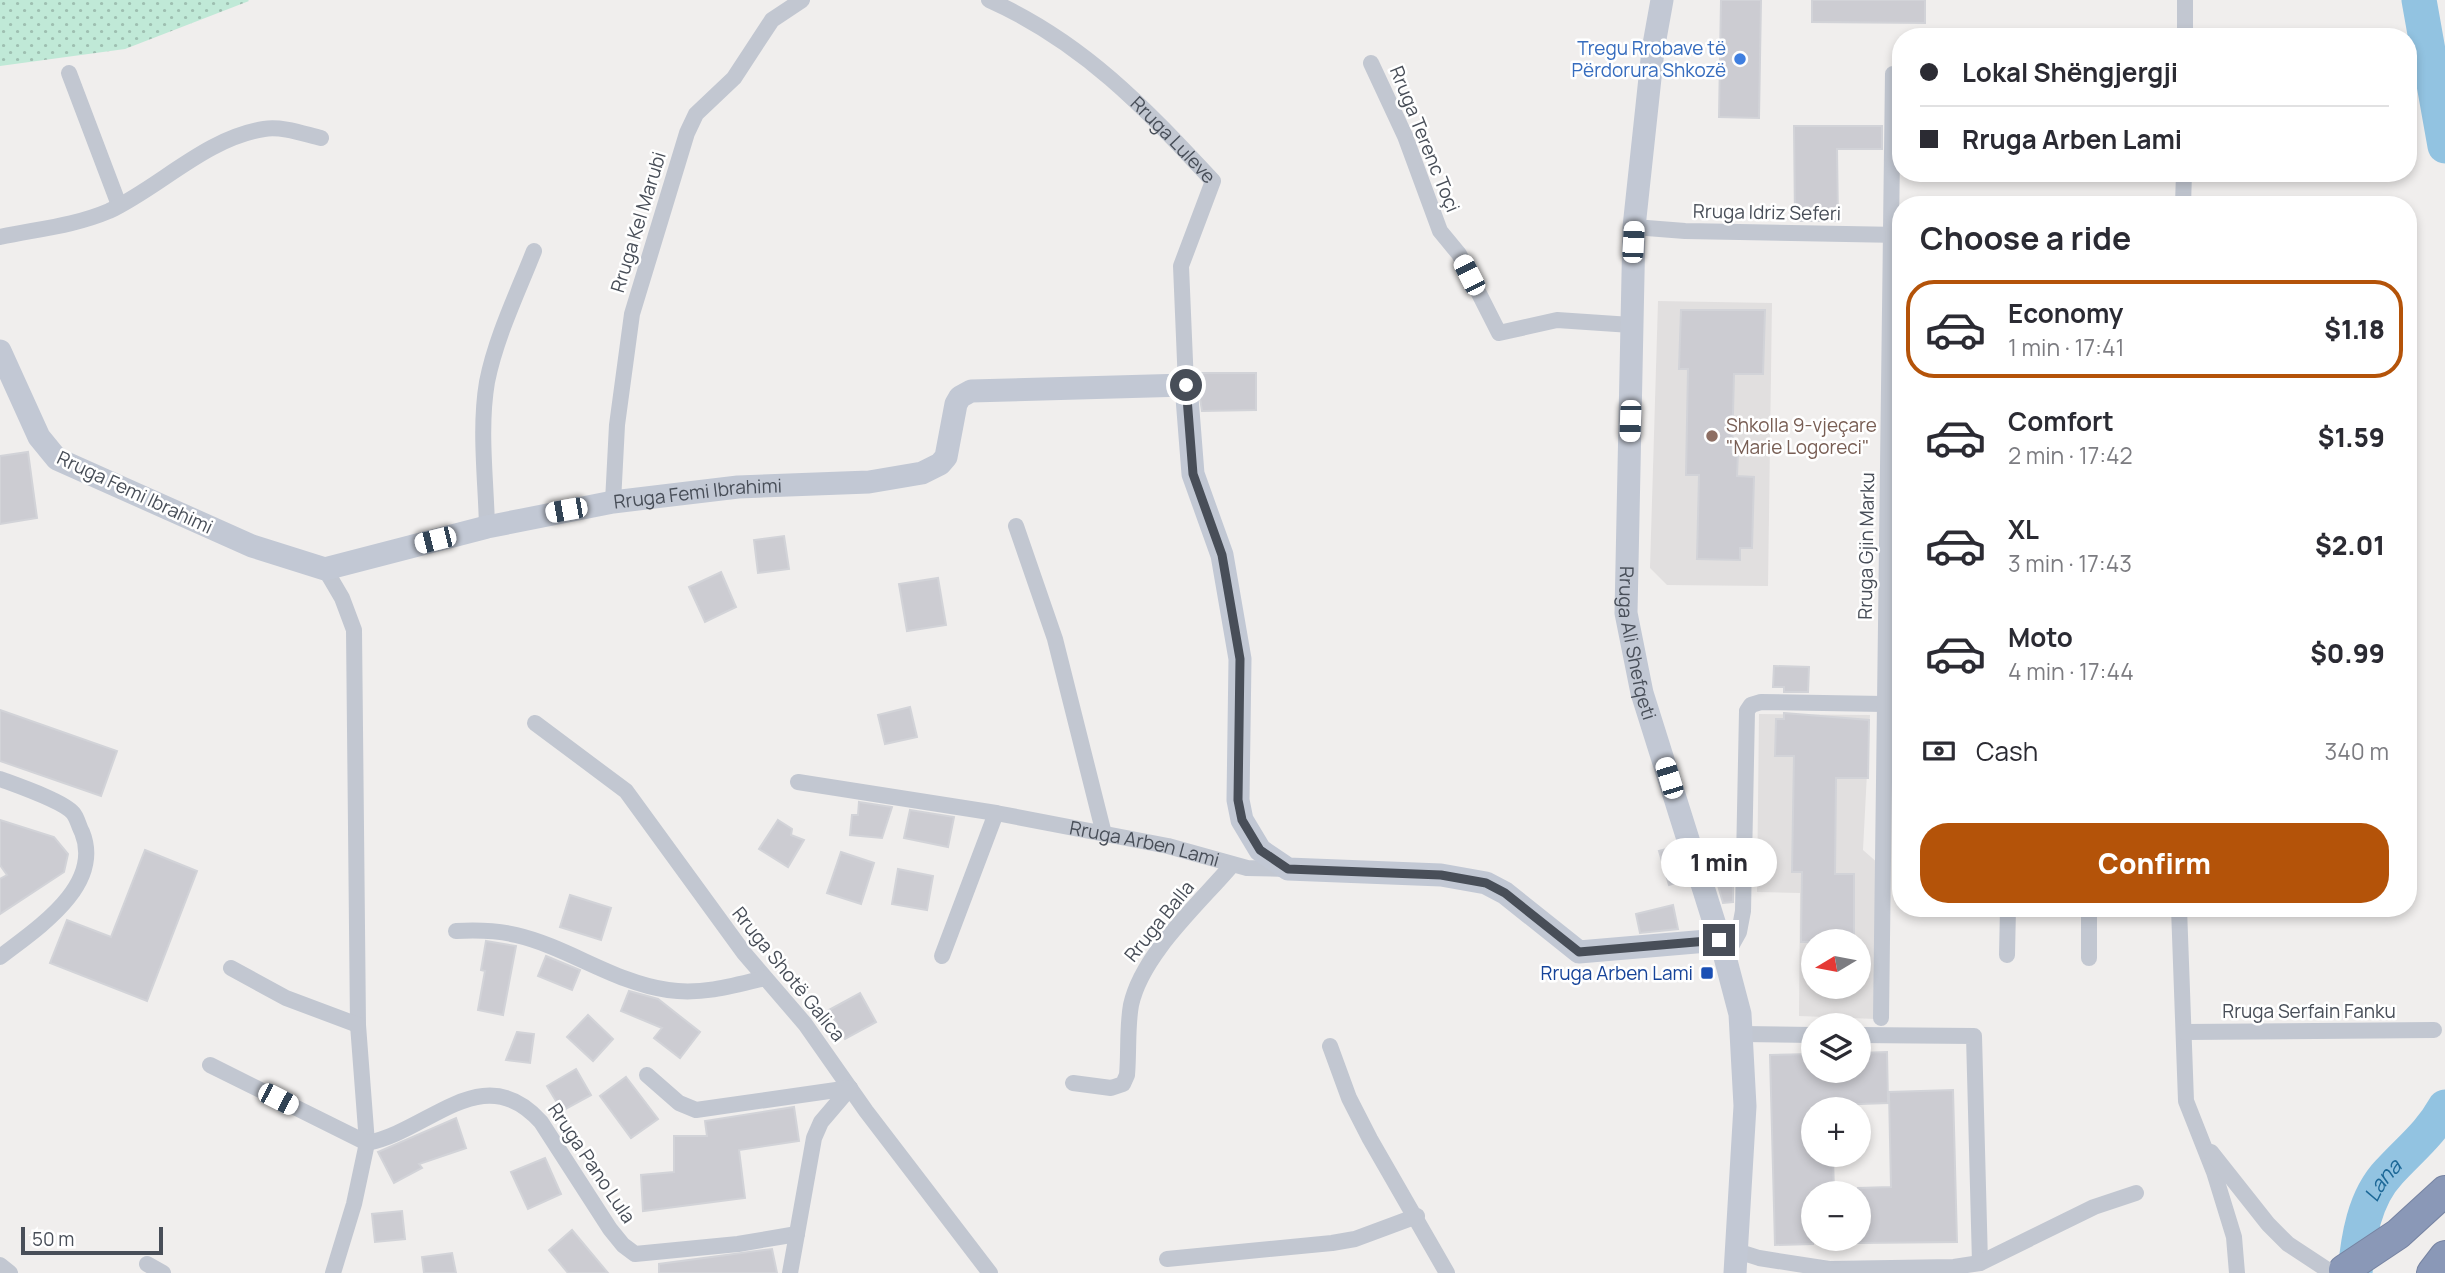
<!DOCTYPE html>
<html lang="en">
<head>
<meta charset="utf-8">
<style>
	:root { --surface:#fff; --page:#f2f2f3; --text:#2b2b33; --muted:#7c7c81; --line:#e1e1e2; --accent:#b45309 }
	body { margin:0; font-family:Manrope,sans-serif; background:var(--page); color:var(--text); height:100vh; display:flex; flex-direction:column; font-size:26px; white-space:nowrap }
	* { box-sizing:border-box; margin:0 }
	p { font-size:23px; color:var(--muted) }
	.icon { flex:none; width:38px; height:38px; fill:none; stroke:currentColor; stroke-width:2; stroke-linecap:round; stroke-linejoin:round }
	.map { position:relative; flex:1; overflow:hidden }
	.side { position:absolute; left:1892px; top:196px; width:525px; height:721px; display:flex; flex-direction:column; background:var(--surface); border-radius:28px; box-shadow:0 4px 10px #0003 }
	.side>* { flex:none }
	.banner { position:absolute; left:1892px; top:28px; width:525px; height:154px; border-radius:28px; box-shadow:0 4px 10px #0003; display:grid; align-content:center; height:154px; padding:0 28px; background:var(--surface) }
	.needle { width:46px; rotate:260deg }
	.buttons { position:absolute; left:1801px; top:929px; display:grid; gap:14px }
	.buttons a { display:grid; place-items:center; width:70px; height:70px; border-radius:50%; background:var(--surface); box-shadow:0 4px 10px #0003; font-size:35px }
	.scale { position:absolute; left:21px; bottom:18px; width:142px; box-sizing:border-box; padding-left:7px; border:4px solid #484e58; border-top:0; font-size:19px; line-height:24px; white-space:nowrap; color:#484e58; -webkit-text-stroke:5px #fff; paint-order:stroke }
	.end { position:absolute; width:32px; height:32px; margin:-16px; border:9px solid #484e58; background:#fff; box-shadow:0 0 0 4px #fff }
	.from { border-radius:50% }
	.bubble { position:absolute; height:49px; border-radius:24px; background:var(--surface); box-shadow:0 4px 10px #0003; font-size:23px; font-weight:800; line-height:49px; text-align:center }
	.car { position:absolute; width:21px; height:42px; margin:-21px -10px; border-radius:9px; box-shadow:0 0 5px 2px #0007; background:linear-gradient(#fff 24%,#345 0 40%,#fff 0 76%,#345 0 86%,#fff 0) }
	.banner b { display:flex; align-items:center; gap:24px; height:66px; font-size:26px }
	.banner b+b { border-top:2px solid var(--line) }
	.banner i { width:18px; height:18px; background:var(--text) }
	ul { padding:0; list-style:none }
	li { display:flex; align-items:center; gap:21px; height:98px; margin:0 14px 10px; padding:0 14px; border:4px solid transparent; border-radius:28px }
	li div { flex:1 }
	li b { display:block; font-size:26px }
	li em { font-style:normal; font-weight:800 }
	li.on { border-color:var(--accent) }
	li>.icon { width:63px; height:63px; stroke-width:1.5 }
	h2 { padding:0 28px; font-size:32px; line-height:84px }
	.pay { display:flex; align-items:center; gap:18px; height:77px; padding:0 28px; font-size:26px }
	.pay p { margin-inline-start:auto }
	.button { display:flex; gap:14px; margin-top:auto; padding:14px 28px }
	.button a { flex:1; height:80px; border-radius:28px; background:var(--accent); color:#fff; font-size:28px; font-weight:800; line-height:80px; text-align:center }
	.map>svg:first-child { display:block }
	.education { fill:#e1dfdf; fill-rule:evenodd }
	.grass { fill:url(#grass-dots) }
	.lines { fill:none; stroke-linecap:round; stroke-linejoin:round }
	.river { stroke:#92c3e1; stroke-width:35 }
	.building { fill:#ccccd2; stroke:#d2d3d8; stroke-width:2 }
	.highway-casing { stroke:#7683a2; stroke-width:32 }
	.street { stroke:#c2c7d1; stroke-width:16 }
	.secondary { stroke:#c2c8d4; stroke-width:23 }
	.highway { stroke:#8a98b7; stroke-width:30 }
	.route { stroke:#484e58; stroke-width:9 }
	.shop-dot { fill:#3f7fe0; stroke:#fff; stroke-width:2.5 }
	.education-dot { fill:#8d6e63; stroke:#fff; stroke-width:2.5 }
	.transit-dot { fill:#1a4fb4; stroke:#fff; stroke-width:2.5 }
	.labels { text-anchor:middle; stroke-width:5; stroke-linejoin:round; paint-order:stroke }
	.shop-label { font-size:19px; fill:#366cbe; stroke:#fff; text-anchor:end }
	.street-label { font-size:19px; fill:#484e58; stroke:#fff }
	.education-label { font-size:19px; fill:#785e54; stroke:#fff; text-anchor:start }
	.transit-label { font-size:19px; fill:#164399; stroke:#fff; text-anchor:end }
	.water-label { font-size:21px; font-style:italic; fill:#1c6897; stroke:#fff }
</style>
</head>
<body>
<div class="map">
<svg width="2445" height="1273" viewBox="0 0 2445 1273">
	<defs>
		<pattern id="grass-dots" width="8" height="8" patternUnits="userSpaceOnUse" patternTransform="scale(1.75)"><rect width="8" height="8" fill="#c0e9d7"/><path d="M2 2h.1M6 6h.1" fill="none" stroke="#9ebfb1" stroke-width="1.8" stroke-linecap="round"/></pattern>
	</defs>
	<rect width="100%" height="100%" fill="#f0eeed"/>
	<g class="education">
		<path d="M 1658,301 L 1772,303 L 1768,586 L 1667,585 L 1650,568 Z"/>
		<path d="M 1759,714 L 1870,715 L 1863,850 L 1879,864 L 1876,1019 L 1799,1016 L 1800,893 L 1757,892 ZM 1813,942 L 1858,942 L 1858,987 L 1813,987 Z"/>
	</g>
	<path class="grass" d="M 0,0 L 248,0 L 249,1 L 125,49 L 0,66 Z"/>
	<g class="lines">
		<g class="river">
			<path d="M 2419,0 L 2445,146"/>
			<path id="s1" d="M 2355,1273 C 2358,1239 2364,1198 2389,1172 C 2409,1150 2430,1134 2445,1107"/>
		</g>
	</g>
	<g class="building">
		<path d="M 1721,0 L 1761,0 L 1759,118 L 1719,117 Z"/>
		<path d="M 1812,0 L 1925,0 L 1925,23 L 1812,22 Z"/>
		<path d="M 1794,126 L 1882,126 L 1882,149 L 1837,149 L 1838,221 L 1795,221 Z"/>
		<path d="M 1681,310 L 1765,310 L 1763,374 L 1734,374 L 1732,452 L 1738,452 L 1737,476 L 1754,477 L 1752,548 L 1740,548 L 1740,560 L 1697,559 L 1699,475 L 1686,475 L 1688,369 L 1679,369 Z"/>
		<path d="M 1196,373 L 1256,373 L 1256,410 L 1202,411 Z"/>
		<path d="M 28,452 L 37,518 L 0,524 L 0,456 Z"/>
		<path d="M 784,536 L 789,569 L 758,573 L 754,540 Z"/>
		<path d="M 721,572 L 736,607 L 705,622 L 689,587 Z"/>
		<path d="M 938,578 L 946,625 L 907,631 L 899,584 Z"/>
		<path d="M 1774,666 L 1809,667 L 1808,692 L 1784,692 L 1784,687 L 1773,687 Z"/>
		<path d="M 910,707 L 917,737 L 885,744 L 878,715 Z"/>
		<path d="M 0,710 L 117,751 L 101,796 L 0,761 Z"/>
		<path d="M 1784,713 L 1869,720 L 1868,778 L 1836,778 L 1835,874 L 1854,874 L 1854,942 L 1801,942 L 1802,872 L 1792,872 L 1794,756 L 1775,756 L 1776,719 L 1784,719 Z"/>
		<path d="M 859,802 L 892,807 L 882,838 L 850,835 L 852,815 L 858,815 Z"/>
		<path d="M 910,810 L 954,817 L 948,847 L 904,838 Z"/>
		<path d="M 0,820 L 54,837 L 68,854 L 64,872 L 0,914 L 0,879 L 7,875 L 0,865 Z"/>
		<path d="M 778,820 L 792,829 L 791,835 L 804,840 L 788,867 L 759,849 Z"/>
		<path d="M 1674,847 L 1684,880 L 1669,885 L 1659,851 Z"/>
		<path d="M 145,850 L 197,871 L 147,1001 L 50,963 L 67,920 L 111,937 Z"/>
		<path d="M 841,852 L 874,863 L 861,904 L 827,893 Z"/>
		<path d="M 898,869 L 933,876 L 927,910 L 892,904 Z"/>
		<path d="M 1715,875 L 1733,875 L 1733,902 L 1723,903 Z"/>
		<path d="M 570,895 L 611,908 L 601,940 L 560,927 Z"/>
		<path d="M 1673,905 L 1678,929 L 1640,933 L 1636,914 Z"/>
		<path d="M 486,941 L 516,946 L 503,1015 L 478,1010 L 485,971 L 481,970 Z"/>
		<path d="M 546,956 L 580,970 L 572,990 L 538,976 Z"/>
		<path d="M 629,991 L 658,999 L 700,1032 L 680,1058 L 654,1038 L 662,1028 L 621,1011 Z"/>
		<path d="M 860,993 L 876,1022 L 845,1039 L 829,1010 Z"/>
		<path d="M 588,1015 L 613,1039 L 593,1061 L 567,1037 Z"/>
		<path d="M 517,1032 L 534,1034 L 530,1063 L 506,1060 Z"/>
		<path d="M 1887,1052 L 1888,1103 L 1832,1105 L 1832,1110 L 1813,1110 L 1813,1155 L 1833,1155 L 1834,1194 L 1813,1194 L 1813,1244 L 1775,1245 L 1770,1055 L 1813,1054 L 1813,1071 L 1858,1071 L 1858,1053 Z"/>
		<path d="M 576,1069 L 591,1095 L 562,1111 L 547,1086 Z"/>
		<path d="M 626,1077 L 658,1119 L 631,1138 L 600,1096 Z"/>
		<path d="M 1953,1090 L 1957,1242 L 1858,1243 L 1858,1188 L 1891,1187 L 1889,1092 Z"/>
		<path d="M 794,1107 L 799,1141 L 739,1150 L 745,1198 L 643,1211 L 641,1175 L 674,1172 L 674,1136 L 707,1136 L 705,1121 Z"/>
		<path d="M 456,1118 L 466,1148 L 419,1164 L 422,1168 L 394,1183 L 378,1152 Z"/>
		<path d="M 545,1158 L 561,1194 L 528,1209 L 511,1172 Z"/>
		<path d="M 402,1211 L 405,1239 L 375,1242 L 372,1214 Z"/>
		<path d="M 572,1230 L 608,1273 L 568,1273 L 549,1250 Z"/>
		<path d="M 772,1249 L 777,1273 L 659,1273 L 659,1264 Z"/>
		<path d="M 452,1253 L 456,1273 L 424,1273 L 422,1257 Z"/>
	</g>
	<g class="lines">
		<defs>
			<g id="highway">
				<path d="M 2344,1270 L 2398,1234 L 2445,1191"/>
				<path d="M 2432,1273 L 2445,1256"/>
			</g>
		</defs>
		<use href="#highway" class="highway-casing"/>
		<g class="street">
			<path id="s2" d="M 989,0 C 1083,42 1144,107 1213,181 L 1181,266 L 1186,385"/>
			<path d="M 2185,37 L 2185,0"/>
			<path d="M 1371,63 L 1405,136 L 1440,231 L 1459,254 L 1499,333 L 1557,320 L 1631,325"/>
			<path d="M 69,73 L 119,205"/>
			<path d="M 2183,205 L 2184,173"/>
			<path d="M 1634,227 L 1685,231 L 1900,235"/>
			<path d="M 0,237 C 37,229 74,226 109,211 C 160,187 206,138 264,129 C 282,126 304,134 321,138"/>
			<path d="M 613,502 L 617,425 L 632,314 L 687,133 L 696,114 L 734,78 L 772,20 L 802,0"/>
			<path d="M 1016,526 L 1055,639 L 1104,834"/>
			<path d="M 487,527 C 486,480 479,429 487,382 C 496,337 517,294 534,251"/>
			<path d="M 325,569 L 342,598 L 354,630 L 358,1025 L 367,1143 L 354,1204 L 333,1273"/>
			<path d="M 535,723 L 626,791 L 744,953 L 805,1024 L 866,1111 L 990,1273"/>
			<path d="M 0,779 C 16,785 63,801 73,813 C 77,817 79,827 82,832 C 104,886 36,929 0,957"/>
			<path id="s3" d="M 798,782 L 996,813 L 1168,846 L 1247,868 L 1288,869"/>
			<path d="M 2179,908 L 2186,1101 L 2214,1172 L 2234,1237 L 2237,1273"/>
			<path d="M 456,931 C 476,930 496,930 516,935 C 568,947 615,983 668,990 C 701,995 733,986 765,978"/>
			<path d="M 2007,955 L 2008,908"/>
			<path d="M 942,956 L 996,813"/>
			<path d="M 1725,957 L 1739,932 L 1743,911 L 1747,711 L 1751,705 L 1761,702 L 1884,704"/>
			<path d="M 2089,958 L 2089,908"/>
			<path d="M 231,968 L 286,998 L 358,1025"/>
			<path d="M 1881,1018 L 1893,74"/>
			<path d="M 2184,1032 L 2434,1030"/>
			<path d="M 1743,1034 L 1813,1035"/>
			<path d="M 1858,1035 L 1974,1036 L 1980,1263"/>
			<path d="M 1330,1046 L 1349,1098 L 1370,1139 L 1447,1273"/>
			<path d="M 210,1065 L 367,1143 C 430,1131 483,1057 541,1122 L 610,1229 L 623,1245 L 635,1254 L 738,1244 L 797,1234"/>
			<path d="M 647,1075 L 679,1103 L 696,1110 L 850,1088"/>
			<path d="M 1073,1083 L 1111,1088 L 1123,1084 L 1127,1075 C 1129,1052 1127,1027 1131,1005 C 1142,954 1199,904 1232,865"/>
			<path d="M 2211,1152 L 2268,1224 L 2288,1244 L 2329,1271"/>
			<path d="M 1737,1251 L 1759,1258 L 1829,1269 L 1954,1267 L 1980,1263 L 2094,1207 L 2136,1193"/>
			<path d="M 1167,1259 L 1332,1243 L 1355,1239 L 1417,1216"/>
			<path d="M 147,1264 L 163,1273"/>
			<path d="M 0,1265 L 10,1273"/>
			<path d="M 790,1273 L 814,1138 L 821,1122 L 850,1088"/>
		</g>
		<g class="secondary">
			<path id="s4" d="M 1662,0 L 1653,50 L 1634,227 L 1626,613 L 1642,693 L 1725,957 L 1740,1014 L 1745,1106 L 1735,1273"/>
			<path id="s5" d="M 0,351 L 39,437 L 57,459 L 252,546 L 325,569 L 487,527 L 613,502 L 738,487 L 869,482 L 922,473 L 940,464 L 946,457 L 956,404 L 960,397 L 971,391 L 1186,385 L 1193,474 L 1222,555 L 1240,659 L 1238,800 L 1242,820 L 1260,850 L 1288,869 L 1441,875 L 1486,883 L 1505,893 L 1579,952 L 1719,940"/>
		</g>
		<use href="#highway" class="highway"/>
	</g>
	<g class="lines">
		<path class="route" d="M 1186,385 L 1193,474 L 1222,555 L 1240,659 L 1238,800 L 1242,820 L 1260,850 L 1288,869 L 1441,875 L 1486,883 L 1505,893 L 1579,952 L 1719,940"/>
	</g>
	<circle class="shop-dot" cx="1740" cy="59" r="7"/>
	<circle class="education-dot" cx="1712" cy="436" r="7"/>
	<rect class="transit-dot" x="1700" y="966" width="14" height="14" rx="3.5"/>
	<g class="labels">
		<g class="shop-label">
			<text x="1726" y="55">Tregu Rrobave të<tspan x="1726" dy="22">Përdorura Shkozë</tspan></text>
		</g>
		<g class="street-label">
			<text transform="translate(1425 139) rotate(68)" y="7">Rruga Terenc Toçi</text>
			<text dy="7" stroke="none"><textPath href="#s2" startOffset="233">Rruga Luleve</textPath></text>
			<text transform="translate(1767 212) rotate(1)" y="7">Rruga Idriz Seferi</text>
			<text transform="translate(638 222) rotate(-73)" y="7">Rruga Kel Marubi</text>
			<text transform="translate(135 492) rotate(25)" y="7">Rruga Femi Ibrahimi</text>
			<text dy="7" stroke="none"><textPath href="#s5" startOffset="794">Rruga Femi Ibrahimi</textPath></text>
			<text transform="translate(1866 546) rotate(-89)" y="7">Rruga Gjin Marku</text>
			<text dy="7" stroke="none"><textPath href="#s4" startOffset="646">Rruga Ali Shefqeti</textPath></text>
			<text dy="7" stroke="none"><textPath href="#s3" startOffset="352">Rruga Arben Lami</textPath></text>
			<text transform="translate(1159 921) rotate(-51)" y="7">Rruga Balla</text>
			<text transform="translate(789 974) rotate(51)" y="7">Rruga Shotë Galica</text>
			<text x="2309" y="1018">Rruga Serfain Fanku</text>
			<text transform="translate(592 1163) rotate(56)" y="7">Rruga Pano Lula</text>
		</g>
		<g class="education-label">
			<text x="1726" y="432">Shkolla 9-vjeçare<tspan x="1726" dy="22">"Marie Logoreci"</tspan></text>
		</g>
		<g class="transit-label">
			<text x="1693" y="980">Rruga Arben Lami</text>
		</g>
		<g class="water-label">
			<text dy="7" stroke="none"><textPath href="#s1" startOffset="98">Lana</textPath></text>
		</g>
	</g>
</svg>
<div class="buttons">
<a><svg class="needle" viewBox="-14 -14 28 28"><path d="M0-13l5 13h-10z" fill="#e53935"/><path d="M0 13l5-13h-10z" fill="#7c7c81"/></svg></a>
<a><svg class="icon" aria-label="layers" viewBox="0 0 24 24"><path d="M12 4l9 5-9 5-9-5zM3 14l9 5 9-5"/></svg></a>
<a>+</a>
<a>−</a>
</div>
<div class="scale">50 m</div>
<i class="end from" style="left:1186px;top:385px"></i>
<i class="end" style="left:1719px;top:940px"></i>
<div class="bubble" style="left:1661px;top:838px;width:116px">1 min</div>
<i class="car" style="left:1633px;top:242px;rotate:3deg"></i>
<i class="car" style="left:1469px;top:275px;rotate:333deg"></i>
<i class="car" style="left:1630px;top:421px;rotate:182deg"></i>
<i class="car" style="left:566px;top:510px;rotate:260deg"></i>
<i class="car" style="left:435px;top:540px;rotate:256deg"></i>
<i class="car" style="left:1669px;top:778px;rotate:343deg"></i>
<i class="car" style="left:278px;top:1099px;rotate:117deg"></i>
<div class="banner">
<b><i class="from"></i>Lokal Shëngjergji</b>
<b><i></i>Rruga Arben Lami</b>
</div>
<section class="side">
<h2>Choose a ride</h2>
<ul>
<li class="on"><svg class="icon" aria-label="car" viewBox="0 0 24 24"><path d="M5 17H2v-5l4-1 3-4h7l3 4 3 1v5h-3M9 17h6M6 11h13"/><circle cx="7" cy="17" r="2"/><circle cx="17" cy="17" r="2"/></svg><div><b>Economy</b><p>1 min · 17:41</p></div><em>$1.18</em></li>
<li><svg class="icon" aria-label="car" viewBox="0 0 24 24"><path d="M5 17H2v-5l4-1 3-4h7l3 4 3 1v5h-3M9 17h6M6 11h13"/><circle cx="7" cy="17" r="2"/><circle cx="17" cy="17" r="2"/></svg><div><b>Comfort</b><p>2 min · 17:42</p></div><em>$1.59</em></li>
<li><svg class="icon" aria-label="car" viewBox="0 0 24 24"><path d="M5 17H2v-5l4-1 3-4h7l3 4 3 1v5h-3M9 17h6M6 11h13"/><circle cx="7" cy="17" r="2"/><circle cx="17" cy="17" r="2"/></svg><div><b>XL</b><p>3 min · 17:43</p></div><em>$2.01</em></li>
<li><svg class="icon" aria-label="car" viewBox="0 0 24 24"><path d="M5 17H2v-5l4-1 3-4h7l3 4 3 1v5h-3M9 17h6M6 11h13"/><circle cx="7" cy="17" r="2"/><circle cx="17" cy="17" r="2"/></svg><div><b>Moto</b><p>4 min · 17:44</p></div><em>$0.99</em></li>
</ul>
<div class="pay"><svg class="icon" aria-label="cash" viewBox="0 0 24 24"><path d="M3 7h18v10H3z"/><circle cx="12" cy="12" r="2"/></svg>Cash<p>340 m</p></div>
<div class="button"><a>Confirm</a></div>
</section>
</div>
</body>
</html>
